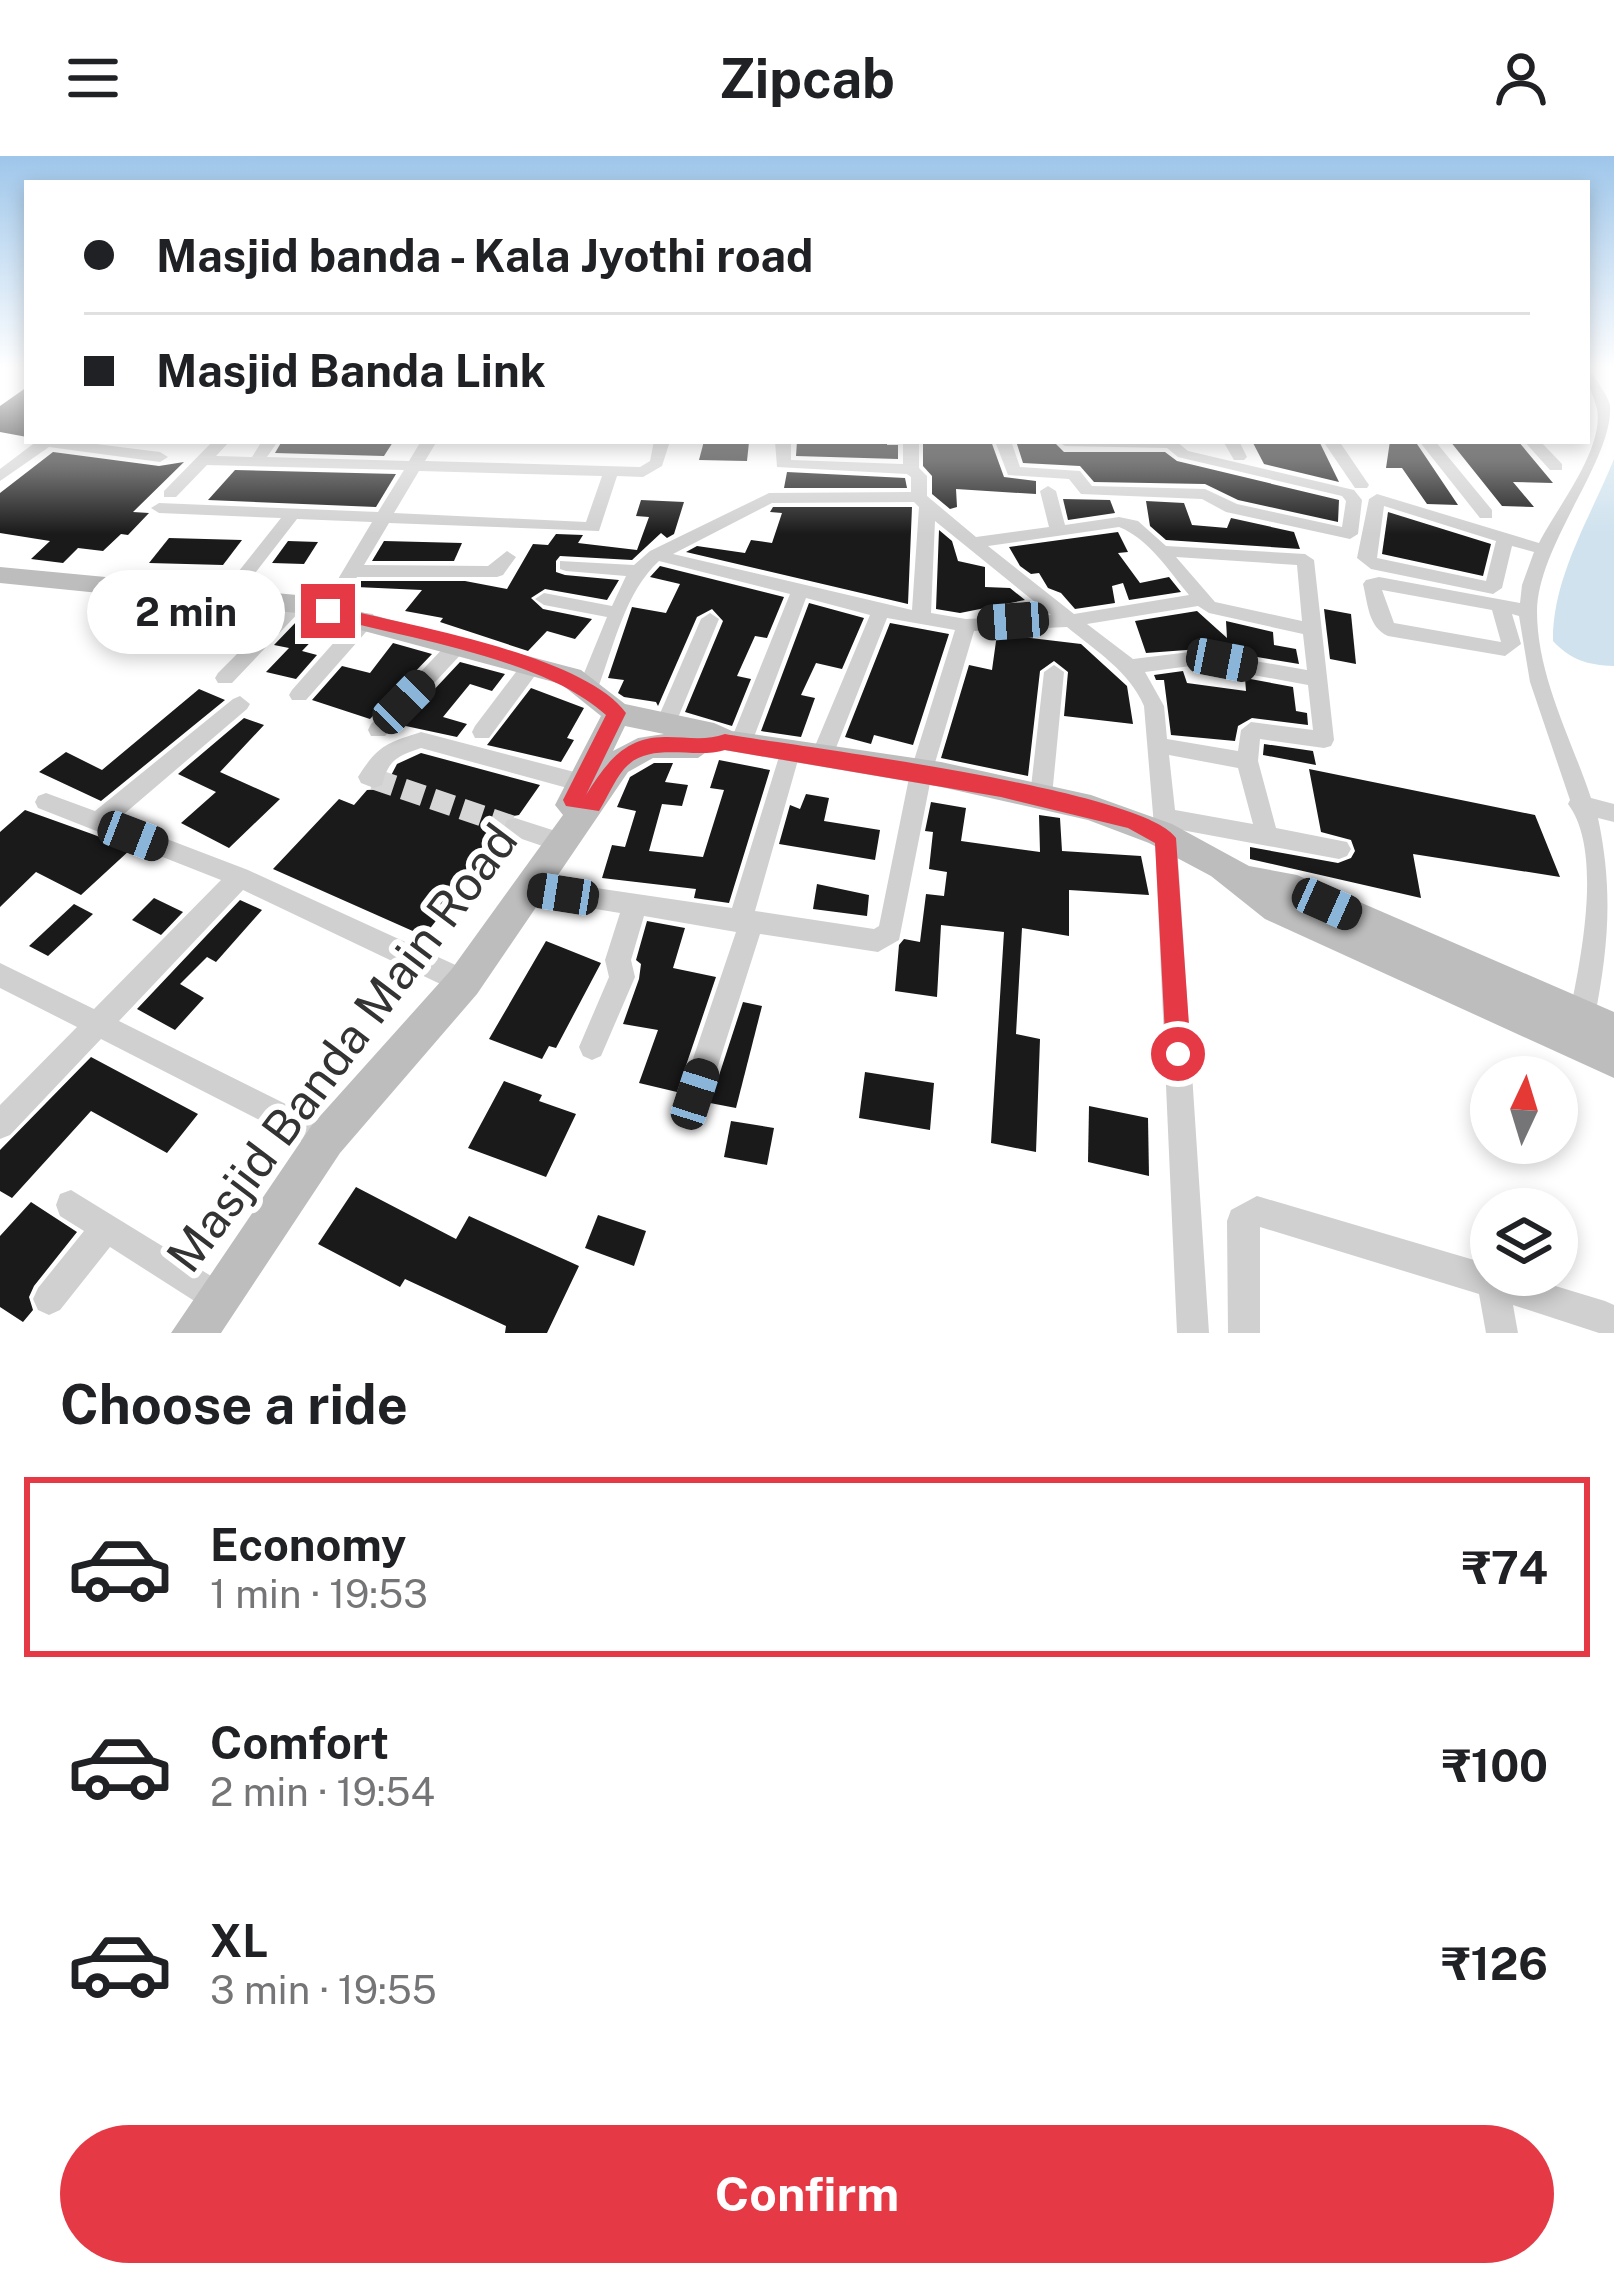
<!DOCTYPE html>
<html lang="en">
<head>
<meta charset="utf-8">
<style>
	:root { --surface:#fff; --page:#f6f6f6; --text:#202124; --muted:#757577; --line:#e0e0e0; --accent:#e63946 }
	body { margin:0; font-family:"Public Sans",sans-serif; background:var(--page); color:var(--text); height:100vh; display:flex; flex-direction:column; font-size:45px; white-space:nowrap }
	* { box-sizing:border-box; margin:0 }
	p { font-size:39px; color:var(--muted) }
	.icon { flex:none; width:66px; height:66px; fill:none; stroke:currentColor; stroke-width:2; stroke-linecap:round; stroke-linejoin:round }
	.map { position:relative; height:1177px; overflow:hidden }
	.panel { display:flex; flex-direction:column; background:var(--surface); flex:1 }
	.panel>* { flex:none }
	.hud { position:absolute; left:24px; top:24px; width:1566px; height:264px; border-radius:0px; box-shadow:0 6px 18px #0003; display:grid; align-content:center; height:264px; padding:0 60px; background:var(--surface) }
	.needle { width:78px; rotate:4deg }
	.buttons { position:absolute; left:1470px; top:900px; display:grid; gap:24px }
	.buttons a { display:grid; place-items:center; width:108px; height:108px; border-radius:50%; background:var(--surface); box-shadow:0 6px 18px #0003; font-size:60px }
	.end { position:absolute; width:54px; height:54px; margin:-27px; border:15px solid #e63946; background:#fff; box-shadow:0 0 0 6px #fff }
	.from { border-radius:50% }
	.bubble { position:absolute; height:84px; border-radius:42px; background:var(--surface); box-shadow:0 6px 18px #0003; font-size:39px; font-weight:700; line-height:84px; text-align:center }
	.car { position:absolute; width:36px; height:72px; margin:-36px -18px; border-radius:15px; box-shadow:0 0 9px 3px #0007; background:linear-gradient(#222 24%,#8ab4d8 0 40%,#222 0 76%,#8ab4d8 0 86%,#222 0) }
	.hud b { display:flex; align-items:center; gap:42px; height:114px; font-size:45px }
	.hud b+b { border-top:3px solid var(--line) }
	.hud i { width:30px; height:30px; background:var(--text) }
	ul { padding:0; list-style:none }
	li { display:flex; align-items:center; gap:36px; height:180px; margin:0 24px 18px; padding:0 36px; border:6px solid transparent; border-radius:0px }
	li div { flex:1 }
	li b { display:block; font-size:45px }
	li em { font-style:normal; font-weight:700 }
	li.current { border-color:var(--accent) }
	li>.icon { width:108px; height:108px; stroke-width:1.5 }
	h2 { padding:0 60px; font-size:54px; line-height:144px }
	.primary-button { display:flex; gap:24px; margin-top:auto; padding:24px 60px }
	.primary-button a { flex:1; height:138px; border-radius:72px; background:var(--accent); color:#fff; font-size:48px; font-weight:700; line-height:138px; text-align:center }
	header { display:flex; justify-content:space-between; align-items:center; height:156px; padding:0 60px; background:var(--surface); font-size:54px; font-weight:700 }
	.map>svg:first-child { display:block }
	.water { fill:#cfe2ee }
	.building { fill:#1a1a1a }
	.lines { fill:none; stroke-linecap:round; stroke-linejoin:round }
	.minor-tunnel { stroke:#d6d6d6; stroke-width:21; stroke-dasharray:21 10; stroke-linecap:butt }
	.minor { fill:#d0d0d0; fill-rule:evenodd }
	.secondary { fill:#bdbdbd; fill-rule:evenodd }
	.route { fill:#e63946 }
	.labels { text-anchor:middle; stroke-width:12; stroke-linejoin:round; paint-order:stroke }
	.near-street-label { font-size:48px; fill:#333; stroke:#fff }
</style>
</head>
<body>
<header><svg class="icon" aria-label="menu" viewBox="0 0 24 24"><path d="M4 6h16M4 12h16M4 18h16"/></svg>Zipcab<svg class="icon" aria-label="person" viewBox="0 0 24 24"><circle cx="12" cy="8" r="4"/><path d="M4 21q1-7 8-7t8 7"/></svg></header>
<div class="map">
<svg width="1614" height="1177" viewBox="0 0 1614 1177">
	<rect width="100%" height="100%" fill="#fff"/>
	<path class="water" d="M 1614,303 L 1614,510 C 1587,509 1571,504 1553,485 C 1552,422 1591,360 1614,303 Z"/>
	<g class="building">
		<path d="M 27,231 L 27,281 L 0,276 L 0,250 Z"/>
		<path d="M 282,285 L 363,285 L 393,286 L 384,300 L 275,297 Z"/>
		<path d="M 704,285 L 749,286 L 747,305 L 699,304 Z"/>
		<path d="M 797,285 L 887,285 L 887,289 L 898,289 L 898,303 L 796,300 Z"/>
		<path d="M 923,285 L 991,285 L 1004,321 L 1036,325 L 1036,338 L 956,333 L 957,351 L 950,353 L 932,338 L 932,320 L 923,310 Z"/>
		<path d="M 1016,285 L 1053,285 L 1064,296 L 1165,296 L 1177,305 L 1339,344 L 1338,366 L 1238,344 L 1205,328 L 1094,326 L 1080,310 L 1023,307 Z"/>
		<path d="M 1252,285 L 1319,285 L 1339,326 L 1264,308 Z"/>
		<path d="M 1390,285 L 1415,285 L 1458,349 L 1427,348 L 1402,312 L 1386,312 Z"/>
		<path d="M 1450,285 L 1518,285 L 1553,327 L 1513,326 L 1534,351 L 1502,350 Z"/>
		<path d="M 53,296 L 159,310 L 184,306 L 133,356 L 149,357 L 128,379 L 121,378 L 103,395 L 78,392 L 63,407 L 31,403 L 50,385 L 0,377 L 0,337 Z"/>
		<path d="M 235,314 L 396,318 L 376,351 L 208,344 Z"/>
		<path d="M 787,316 L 905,322 L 907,332 L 784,332 Z"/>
		<path d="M 1063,343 L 1110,344 L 1115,357 L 1068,364 Z"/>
		<path d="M 641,344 L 684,346 L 674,378 L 667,382 L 661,377 L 632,404 L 560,400 L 556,405 L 556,416 L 565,419 L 619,424 L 607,444 L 545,433 L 531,442 L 543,453 L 592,463 L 575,483 L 547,475 L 528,495 L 440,466 L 443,462 L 405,455 L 422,434 L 356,431 L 360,425 L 465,425 L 507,433 L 533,388 L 548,389 L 556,378 L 583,379 L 578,387 L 637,394 L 649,361 L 636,360 Z"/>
		<path d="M 1146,345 L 1184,347 L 1192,369 L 1227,372 L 1231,362 L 1294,376 L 1300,393 L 1166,384 L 1150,370 Z"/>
		<path d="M 773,351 L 912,351 L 908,448 L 686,396 L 697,390 L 745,397 L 751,384 L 772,387 L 782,357 L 770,356 Z"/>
		<path d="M 1388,356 L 1491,388 L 1483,420 L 1382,398 Z"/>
		<path d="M 939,374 L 952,385 L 958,405 L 985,411 L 985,431 L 1010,432 L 1025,444 L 960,457 L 936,453 Z"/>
		<path d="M 1118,376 L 1128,396 L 1118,397 L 1140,427 L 1169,421 L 1181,436 L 1129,444 L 1123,427 L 1112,430 L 1115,447 L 1075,453 L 1061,437 L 1048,432 L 1039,417 L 1031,418 L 1020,410 L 1009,391 Z"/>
		<path d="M 169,382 L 242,384 L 223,409 L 149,407 Z"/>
		<path d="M 288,385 L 318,386 L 304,408 L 272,407 Z"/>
		<path d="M 384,385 L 462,387 L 454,405 L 372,405 Z"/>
		<path d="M 660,410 L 784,441 L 767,482 L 755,480 L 737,520 L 751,523 L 732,570 L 685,556 L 723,465 L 712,453 L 697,461 L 658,550 L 656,546 L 624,541 L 618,537 L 624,524 L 608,522 L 632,451 L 666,457 L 680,428 L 650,421 Z"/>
		<path d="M 809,447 L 864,462 L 842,513 L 816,507 L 801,539 L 815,542 L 801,581 L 761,575 Z"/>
		<path d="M 1324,453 L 1351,458 L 1356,508 L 1330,503 Z"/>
		<path d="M 1197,455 L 1227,482 L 1226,465 L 1273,476 L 1274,489 L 1296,493 L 1299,508 L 1227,496 L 1227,491 L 1146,497 L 1135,465 Z"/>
		<path d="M 239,456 L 263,458 L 269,460 L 246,482 L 221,472 Z"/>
		<path d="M 297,465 L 325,471 L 302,495 L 317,499 L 296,523 L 266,516 L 289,492 L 274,489 Z"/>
		<path d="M 890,467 L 949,478 L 913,589 L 874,579 L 871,588 L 845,581 Z"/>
		<path d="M 997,478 L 1081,488 L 1127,530 L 1133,568 L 1064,560 L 1068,516 L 1054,505 L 1040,515 L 1028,620 L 941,602 L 969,509 L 992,514 Z"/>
		<path d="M 393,487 L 432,498 L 370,563 L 312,544 L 342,510 L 370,517 Z"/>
		<path d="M 460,506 L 505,518 L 492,535 L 470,528 L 443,561 L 467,568 L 457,581 L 401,569 Z"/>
		<path d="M 1183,515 L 1187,527 L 1246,535 L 1245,522 L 1293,531 L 1296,555 L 1307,557 L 1308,569 L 1252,562 L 1238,570 L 1235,585 L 1171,579 L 1164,524 L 1156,524 L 1154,519 Z"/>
		<path d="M 531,532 L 584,552 L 567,582 L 574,584 L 561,606 L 487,589 Z"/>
		<path d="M 199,533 L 225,544 L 101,645 L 39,616 L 66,596 L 102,614 Z"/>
		<path d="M 244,562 L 264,569 L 220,616 L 280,643 L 229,692 L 181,667 L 216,636 L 178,618 Z"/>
		<path d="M 1264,588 L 1313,595 L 1316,609 L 1263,599 Z"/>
		<path d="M 421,597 L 540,629 L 519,659 L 503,662 L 503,680 L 424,780 L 273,713 L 339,643 L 354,649 L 367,634 L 384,633 L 397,608 Z"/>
		<path d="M 719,604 L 770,614 L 729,747 L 694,742 L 696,733 L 602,722 L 612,689 L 625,691 L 636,655 L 617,651 L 630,621 L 654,607 L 673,607 L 665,626 L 688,629 L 682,650 L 662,648 L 649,695 L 703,701 L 724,634 L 710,632 Z"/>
		<path d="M 1309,613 L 1535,659 L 1560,721 L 1413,698 L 1421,742 L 1250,703 L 1250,691 L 1338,707 L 1351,702 L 1355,695 L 1351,684 L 1321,676 Z"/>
		<path d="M 806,638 L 829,642 L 824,665 L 880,674 L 875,704 L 779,688 L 790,649 L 800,653 Z"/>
		<path d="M 931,646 L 966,652 L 961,685 L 1040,696 L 1039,659 L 1060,662 L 1062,695 L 1141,700 L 1149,739 L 1069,734 L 1069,780 L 1022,772 L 1016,878 L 1040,883 L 1036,996 L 991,987 L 1004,776 L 941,769 L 937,841 L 895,835 L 899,789 L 904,783 L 920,786 L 926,738 L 944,740 L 947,716 L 929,713 L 933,676 L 925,675 Z"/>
		<path d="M 25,654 L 92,678 L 131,693 L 81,739 L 36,716 L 0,751 L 0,676 Z"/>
		<path d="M 817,728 L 869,739 L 867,760 L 813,753 Z"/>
		<path d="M 154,742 L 183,756 L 161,779 L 132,764 Z"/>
		<path d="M 240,744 L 262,754 L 216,806 L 207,801 L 180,828 L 204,842 L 175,874 L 137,853 Z"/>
		<path d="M 74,748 L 93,758 L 48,800 L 29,790 Z"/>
		<path d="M 647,765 L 685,772 L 673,812 L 716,821 L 677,936 L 639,927 L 658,874 L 623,868 L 639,823 L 641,808 L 636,804 Z"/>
		<path d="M 546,785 L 601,807 L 556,892 L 549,890 L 542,903 L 489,883 Z"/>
		<path d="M 743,846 L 762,850 L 736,952 L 710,947 Z"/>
		<path d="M 91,901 L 198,958 L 167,997 L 91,955 L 12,1042 L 0,1035 L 0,994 Z"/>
		<path d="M 865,916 L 934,927 L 930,974 L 859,962 Z"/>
		<path d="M 504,925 L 542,939 L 539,945 L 576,958 L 546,1021 L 468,992 Z"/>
		<path d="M 1089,950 L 1148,962 L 1149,1020 L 1088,1006 Z"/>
		<path d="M 731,965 L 774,972 L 767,1009 L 724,1001 Z"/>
		<path d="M 356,1031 L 456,1083 L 469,1060 L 579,1110 L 547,1177 L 505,1177 L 506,1170 L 405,1123 L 400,1131 L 318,1088 Z"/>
		<path d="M 31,1046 L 77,1076 L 34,1130 L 29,1141 L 33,1154 L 23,1166 L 0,1151 L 0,1080 Z"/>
		<path d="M 598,1059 L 646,1075 L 634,1110 L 585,1092 Z"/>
	</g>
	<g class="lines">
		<path class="minor-tunnel" d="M 374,623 L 515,671"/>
		<g class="minor">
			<path d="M 1587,216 L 1592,217 C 1598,227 1607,238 1610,249 C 1614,303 1538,388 1537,455 C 1537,520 1571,582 1591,642 L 1614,648 L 1614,666 L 1598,662 C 1614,737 1608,796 1593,870 L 1589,879 L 1580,883 L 1571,879 L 1567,870 C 1579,813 1605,697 1568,648 L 1570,644 L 1530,526 L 1519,460 L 1512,458 L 1521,488 L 1505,500 L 1388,480 C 1368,471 1368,448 1363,428 L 1366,424 L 1379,421 L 1520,447 L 1522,429 L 1534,396 L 1512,390 L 1502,432 L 1493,438 L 1371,413 L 1357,402 L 1369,343 L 1377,338 L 1539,387 C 1557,351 1604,294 1597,253 C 1594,239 1587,231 1587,216 ZM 1384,350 L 1496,385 L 1486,425 L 1377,402 ZM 1382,434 L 1492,454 L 1501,486 L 1394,467 Z"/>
			<path d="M 37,285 L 72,285 L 160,296 L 168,301 L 160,306 L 49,291 L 0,325 L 0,313 Z"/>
			<path d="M 213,285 L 230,285 L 216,300 L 252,301 L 262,285 L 278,285 L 267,301 L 409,305 L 421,285 L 437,285 L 425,305 L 640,311 L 650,305 L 654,285 L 670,285 L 662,310 L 643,321 L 617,320 L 599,375 L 389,367 L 364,409 L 488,410 L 507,395 L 516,401 L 503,419 L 497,421 L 357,421 L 335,459 L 328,461 L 319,455 L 372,366 L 297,363 L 235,443 L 223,443 L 220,439 L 223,435 L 281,362 L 159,357 L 151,352 L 159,347 L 378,356 L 404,314 L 207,309 L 176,341 L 164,341 L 164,335 ZM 419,315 L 602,320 L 586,366 L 394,357 Z"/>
			<path d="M 775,285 L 791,285 L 791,304 L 903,308 L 903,285 L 919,285 L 919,312 L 927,320 L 927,340 L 976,381 L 1049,371 L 1040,335 L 1048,330 L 1056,335 L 1065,369 L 1119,361 L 1138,365 L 1166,390 L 1305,398 L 1314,404 L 1334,584 L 1331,590 L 1324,592 L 1260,583 L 1258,605 L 1276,672 L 1347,686 L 1351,693 L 1347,700 L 1339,703 L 1176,673 L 1209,1177 L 1177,1177 L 1155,682 L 1144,550 C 1129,515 1096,495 1067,471 L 974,475 L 932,617 L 899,784 L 878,796 L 760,778 L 709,938 L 705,948 L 695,952 L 685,948 L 681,938 L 736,776 L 644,760 L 631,804 L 635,821 L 601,900 L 592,904 L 583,900 L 579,891 L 609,821 L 605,804 L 620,757 L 528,742 L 520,739 L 516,732 L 520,725 L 528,722 L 732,752 L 782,591 L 796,591 L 800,597 L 755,755 L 874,773 L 879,770 L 910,617 L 955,474 L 887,462 L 832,602 L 829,608 L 813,608 L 810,602 L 870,459 L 806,442 L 751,589 L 747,595 L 733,595 L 729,589 L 790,438 L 659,405 C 625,436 614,490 598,532 L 588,539 L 578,532 L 607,461 L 544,449 L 535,443 L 544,437 L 612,450 L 626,420 L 566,415 L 560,413 L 560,405 L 634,409 L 650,395 L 769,337 L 911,336 L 911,321 L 907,318 L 777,311 ZM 914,346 L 919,351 L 912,454 L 673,398 L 772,347 ZM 935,365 L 1051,459 L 966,463 L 931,457 ZM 1119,371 C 1148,382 1170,416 1189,439 L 1074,458 L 988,390 ZM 1176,401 L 1297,409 L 1302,465 L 1215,446 ZM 1198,450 L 1209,457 L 1303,478 L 1307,514 L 1198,495 L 1133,503 L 1087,468 ZM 1198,509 L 1308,529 L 1313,574 L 1251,566 L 1241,574 L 1238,595 L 1167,583 L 1164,550 L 1145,516 ZM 1169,599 L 1238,612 L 1253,668 L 1175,654 Z"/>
			<path d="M 995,285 L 1011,285 L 1020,311 L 1080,315 L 1092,330 L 1205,333 L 1237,348 L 1342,371 L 1346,345 L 1342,340 L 1178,301 L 1167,292 L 1065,290 L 1057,285 L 1176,285 L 1188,295 L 1354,334 L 1362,344 L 1358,378 L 1350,383 L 1226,356 L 1202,343 L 1081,338 L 1069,323 L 1008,319 Z"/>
			<path d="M 1223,285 L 1239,285 L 1247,301 L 1244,304 L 1234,304 Z"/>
			<path d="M 1323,285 L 1339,285 L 1369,329 L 1367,332 L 1355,332 Z"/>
			<path d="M 1419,285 L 1435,285 L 1492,354 L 1492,362 L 1480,362 Z"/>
			<path d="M 1524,285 L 1540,285 L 1562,308 L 1562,314 L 1550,314 Z"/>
			<path d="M 297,442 L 303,444 L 306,448 L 303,452 L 232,527 L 218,527 L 215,522 L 218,517 L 291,444 Z"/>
			<path d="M 366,457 L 373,458 L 375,463 L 373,468 L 306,544 L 292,544 L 289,539 L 292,534 L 359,458 Z"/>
			<path d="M 710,457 L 719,463 L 675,569 L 665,577 L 658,575 L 655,569 L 701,463 Z"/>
			<path d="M 457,483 L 467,490 L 464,495 L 385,580 L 371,580 L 368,574 L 371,568 L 450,485 Z"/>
			<path d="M 532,502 L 539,504 L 542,509 L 539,514 L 489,582 L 475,582 L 472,576 L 475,570 L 525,504 Z"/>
			<path d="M 1054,509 L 1064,516 L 1052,640 L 1049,646 L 1033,646 L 1030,640 L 1044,516 Z"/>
			<path d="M 240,540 L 250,548 L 247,553 L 117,664 L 248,714 L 473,817 L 477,826 L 473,835 L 464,838 L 455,835 L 243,734 L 119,865 L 336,973 L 340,983 L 336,993 L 326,997 L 316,993 L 101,883 L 10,979 L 0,983 L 0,949 L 77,871 L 0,832 L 0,807 L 94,853 L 221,724 L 38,652 L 35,646 L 38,640 L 46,637 L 95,655 L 233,543 Z"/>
			<path d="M 421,576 L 582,618 L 590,621 L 593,627 L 590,633 L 582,636 L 421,592 C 395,601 389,604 382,629 L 374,632 L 361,627 L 358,621 C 378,589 387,587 421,576 Z"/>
			<path d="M 515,662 L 568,679 L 571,686 L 568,693 L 560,696 L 507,678 L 504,671 L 507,664 Z"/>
			<path d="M 71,1034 L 229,1131 L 234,1142 L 229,1153 L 218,1158 L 207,1153 L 110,1091 L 60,1154 L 49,1159 L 38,1154 L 33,1143 L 38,1132 L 84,1075 L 60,1060 L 56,1049 L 60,1038 Z"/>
			<path d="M 1257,1040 L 1491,1109 L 1491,1119 L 1519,1119 L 1605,1145 L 1614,1149 L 1614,1177 L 1599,1177 L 1513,1149 L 1518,1177 L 1486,1177 L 1479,1138 L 1260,1071 L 1260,1177 L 1228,1177 L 1227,1065 L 1231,1054 Z"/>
		</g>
		<path class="secondary" d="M 0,411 L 297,439 L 581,514 L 625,548 L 714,567 L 732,575 L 941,606 L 1091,639 L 1172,668 L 1249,710 L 1297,719 L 1614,856 L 1614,922 L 1265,763 L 1211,720 L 1149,687 L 1088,664 L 941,631 L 712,592 L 698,602 L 653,602 L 628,616 L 477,838 L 340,997 L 221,1177 L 171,1177 L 312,969 L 451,814 L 563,659 L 555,649 L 601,560 L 561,528 L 297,457 L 0,427 ZM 625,570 L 664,578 L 638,582 L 613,595 Z"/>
	</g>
	<linearGradient id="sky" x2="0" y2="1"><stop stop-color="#9ec6ea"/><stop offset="0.56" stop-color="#fff"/><stop offset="1" stop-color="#fff" stop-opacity="0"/></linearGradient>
	<rect width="1614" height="378" fill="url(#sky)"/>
	<path class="route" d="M 328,449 C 403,469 582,497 626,557 L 586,639 C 606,607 625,580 667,581 C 687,581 706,585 725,578 C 799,591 1143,633 1176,682 L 1191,898 L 1187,907 L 1178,911 L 1170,907 L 1166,898 L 1155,687 L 1128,672 L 1001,641 L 725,594 C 694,604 649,584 624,613 C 614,625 607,642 599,655 L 566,650 L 563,644 L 606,559 C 542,501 406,483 322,459 L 322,451 Z"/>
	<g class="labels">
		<g class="near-street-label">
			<text transform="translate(342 892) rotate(-53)" y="17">Masjid Banda Main Road</text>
		</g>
	</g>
</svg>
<div class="buttons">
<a><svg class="needle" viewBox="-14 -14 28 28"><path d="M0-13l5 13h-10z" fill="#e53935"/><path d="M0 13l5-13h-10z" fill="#757577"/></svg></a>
<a><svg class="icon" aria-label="layers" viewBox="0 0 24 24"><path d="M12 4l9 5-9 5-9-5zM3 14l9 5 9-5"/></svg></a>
</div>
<i class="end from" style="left:1178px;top:898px"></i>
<i class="end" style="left:328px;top:455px"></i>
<div class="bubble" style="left:87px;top:414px;width:198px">2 min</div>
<i class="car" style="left:1013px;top:465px;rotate:266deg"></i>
<i class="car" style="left:1222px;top:504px;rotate:101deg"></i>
<i class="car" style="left:404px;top:546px;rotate:44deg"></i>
<i class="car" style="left:133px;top:680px;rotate:111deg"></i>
<i class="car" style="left:563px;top:738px;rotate:279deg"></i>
<i class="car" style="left:1327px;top:748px;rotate:114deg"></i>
<i class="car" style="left:695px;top:938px;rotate:18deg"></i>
<div class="hud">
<b><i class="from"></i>Masjid banda - Kala Jyothi road</b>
<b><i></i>Masjid Banda Link</b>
</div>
</div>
<section class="panel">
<h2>Choose a ride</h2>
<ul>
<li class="current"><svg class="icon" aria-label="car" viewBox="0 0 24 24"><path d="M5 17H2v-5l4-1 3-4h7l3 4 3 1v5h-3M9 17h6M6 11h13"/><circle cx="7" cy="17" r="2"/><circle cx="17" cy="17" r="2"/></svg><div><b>Economy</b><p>1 min · 19:53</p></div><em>₹74</em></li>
<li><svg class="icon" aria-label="car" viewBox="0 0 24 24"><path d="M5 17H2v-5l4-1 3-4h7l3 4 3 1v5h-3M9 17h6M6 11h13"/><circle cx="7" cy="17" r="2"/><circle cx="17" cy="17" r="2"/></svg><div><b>Comfort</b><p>2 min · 19:54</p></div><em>₹100</em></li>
<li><svg class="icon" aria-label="car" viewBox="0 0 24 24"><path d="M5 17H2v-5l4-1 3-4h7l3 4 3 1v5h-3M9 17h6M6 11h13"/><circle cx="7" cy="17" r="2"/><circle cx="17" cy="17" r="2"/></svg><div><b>XL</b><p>3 min · 19:55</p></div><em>₹126</em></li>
</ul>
<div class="primary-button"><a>Confirm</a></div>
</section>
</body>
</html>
